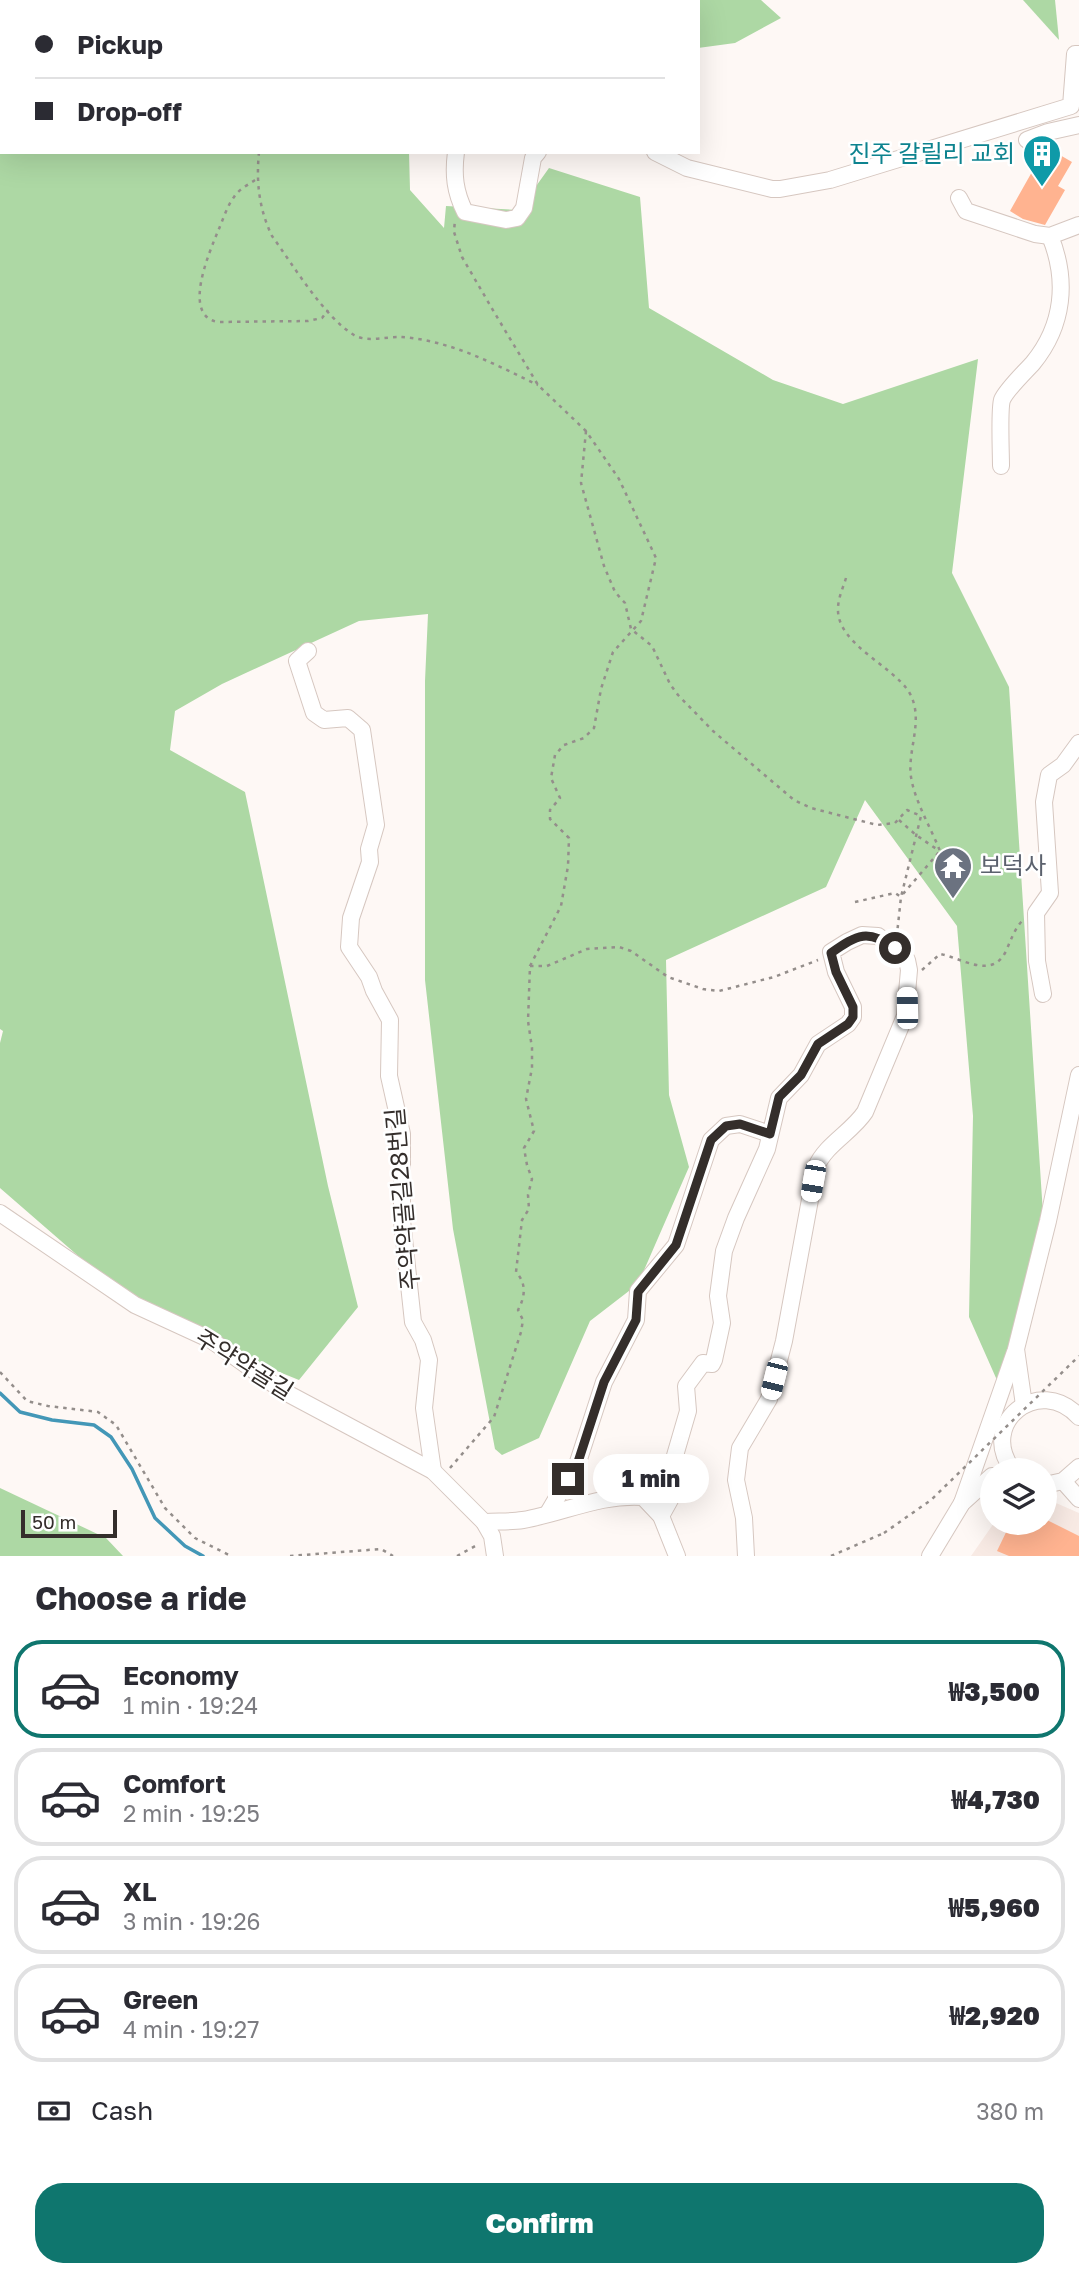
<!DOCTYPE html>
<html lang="en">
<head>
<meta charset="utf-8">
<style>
	:root { --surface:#fff; --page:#f2f2f3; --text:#2b2b33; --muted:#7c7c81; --line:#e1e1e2; --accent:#0f766e }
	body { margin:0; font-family:"Golos Text","Noto Sans KR",sans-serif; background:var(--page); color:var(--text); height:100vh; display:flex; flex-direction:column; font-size:26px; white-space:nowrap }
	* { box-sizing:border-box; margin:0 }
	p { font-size:23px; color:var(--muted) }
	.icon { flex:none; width:38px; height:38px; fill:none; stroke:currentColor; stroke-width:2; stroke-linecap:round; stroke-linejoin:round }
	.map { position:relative; height:1556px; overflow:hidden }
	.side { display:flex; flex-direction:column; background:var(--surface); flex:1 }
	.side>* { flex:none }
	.banner { position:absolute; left:0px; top:0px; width:700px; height:154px; box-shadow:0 7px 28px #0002; display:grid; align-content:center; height:154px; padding:0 35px; background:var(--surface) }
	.controls { position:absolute; left:980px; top:1458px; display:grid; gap:14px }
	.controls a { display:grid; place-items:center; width:77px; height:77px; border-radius:50%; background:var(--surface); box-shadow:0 7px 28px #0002; font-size:35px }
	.scale { position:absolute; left:21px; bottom:18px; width:96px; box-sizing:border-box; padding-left:7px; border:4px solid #342e2b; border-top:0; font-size:19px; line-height:24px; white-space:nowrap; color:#342e2b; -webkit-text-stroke:5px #fff; paint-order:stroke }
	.end { position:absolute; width:32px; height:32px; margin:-16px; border:9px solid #342e2b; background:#fff; box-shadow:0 0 0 4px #fff }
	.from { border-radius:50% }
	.bubble { position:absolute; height:49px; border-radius:24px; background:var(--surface); box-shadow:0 7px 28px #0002; font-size:23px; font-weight:800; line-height:49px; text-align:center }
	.car { position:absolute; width:21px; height:42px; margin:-21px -10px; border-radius:9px; box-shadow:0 0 5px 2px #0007; background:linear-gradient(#fff 24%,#345 0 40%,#fff 0 76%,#345 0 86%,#fff 0) }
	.banner b { display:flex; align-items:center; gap:24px; height:66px; font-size:26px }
	.banner b+b { border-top:2px solid var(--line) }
	.banner i { width:18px; height:18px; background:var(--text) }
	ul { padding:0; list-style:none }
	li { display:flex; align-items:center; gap:21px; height:98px; margin:0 14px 10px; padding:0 21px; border:4px solid var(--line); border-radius:28px }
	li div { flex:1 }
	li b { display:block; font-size:26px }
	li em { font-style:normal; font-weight:800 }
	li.on { border-color:var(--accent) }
	li>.icon { width:63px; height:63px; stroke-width:1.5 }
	h2 { padding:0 35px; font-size:32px; line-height:84px }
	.pay { display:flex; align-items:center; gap:18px; height:77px; padding:0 35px; font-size:26px }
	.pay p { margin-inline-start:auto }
	.action { display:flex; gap:14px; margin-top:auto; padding:14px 35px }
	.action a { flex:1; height:80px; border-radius:28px; background:var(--accent); color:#fff; font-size:28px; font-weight:800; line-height:80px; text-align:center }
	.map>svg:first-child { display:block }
	.built { fill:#f8eae4 }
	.green { fill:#add8a4 }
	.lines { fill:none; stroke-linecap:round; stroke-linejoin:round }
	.stream { stroke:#4397b7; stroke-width:3.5 }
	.building { fill:#ffb390 }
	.minor-casing { stroke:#d6c7c0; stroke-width:18 }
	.path { stroke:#948e8b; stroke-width:2.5; stroke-dasharray:3.5 5; stroke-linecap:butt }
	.minor { stroke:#fff; stroke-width:16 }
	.path-bridge { stroke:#948e8b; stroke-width:2.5; stroke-dasharray:3.5 5; stroke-linecap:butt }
	.route { stroke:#342e2b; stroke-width:9 }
	.labels { text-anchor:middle; stroke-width:5; stroke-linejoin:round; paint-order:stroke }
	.culture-label { font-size:24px; fill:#0d838f; stroke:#fff; text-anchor:end }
	.worship-label { font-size:24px; fill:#5b616d; stroke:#fff; text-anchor:start }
	.street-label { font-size:24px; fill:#342e2b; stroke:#fff }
</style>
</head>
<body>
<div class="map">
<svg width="1079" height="1556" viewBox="0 0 1079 1556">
	<rect width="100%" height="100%" fill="#fef8f5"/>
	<path class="built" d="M 1045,1503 L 1056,1503 L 1079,1513 L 1079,1556 L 971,1556 L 994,1523 L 1045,1522 Z"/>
	<g class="green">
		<path d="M 0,0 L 540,0 L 2,2 L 2,152 L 409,152 L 410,190 L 444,228 L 446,206 L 519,210 L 549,168 L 640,197 L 649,308 L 773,380 L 843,404 L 978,359 L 952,573 L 1009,687 L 1043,1214 L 1000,1387 L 969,1317 L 973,1116 L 957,926 L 865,800 L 826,887 L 666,960 L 669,1095 L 689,1167 L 638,1284 L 590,1321 L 539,1438 L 502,1455 L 495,1449 L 453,1229 L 425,980 L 425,681 L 428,614 L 359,621 L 222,684 L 175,711 L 170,750 L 245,792 L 328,1186 L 358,1307 L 299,1380 L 152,1320 L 0,1188 L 0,1043 L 3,1031 L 0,1029 Z"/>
		<path d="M 629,0 L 761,0 L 781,18 L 735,43 L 698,48 L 698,2 Z"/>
		<path d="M 1023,0 L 1055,0 L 1059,40 Z"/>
		<path d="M 0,1488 L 106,1538 L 123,1556 L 0,1556 Z"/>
	</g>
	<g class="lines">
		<path class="stream" d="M 0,1393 L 20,1412 L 52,1420 L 94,1425 L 111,1437 L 132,1469 L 155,1518 L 185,1546 L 203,1556"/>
	</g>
	<g class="building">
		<path d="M 1046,147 L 1072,162 L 1058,186 L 1065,190 L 1045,225 L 1023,219 L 1010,211 Z"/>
		<path d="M 1045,1519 L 1079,1536 L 1079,1556 L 1009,1556 L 997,1551 L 1011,1522 L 1028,1528 L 1031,1522 L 1045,1522 Z"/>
	</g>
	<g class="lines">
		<defs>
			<g id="minor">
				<path d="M 1027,140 L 1048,132 L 1079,125"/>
				<path d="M 456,152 C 453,175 455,192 465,212 L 506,220 L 517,218 L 524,208 L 533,158 L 538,152"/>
				<path d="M 655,152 L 687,168 L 772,189 L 780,189 L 830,180 L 1071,106 L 1075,54 L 1079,54"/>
				<path d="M 959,198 L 966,211 L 1035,234 L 1050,236 L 1079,225"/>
				<path d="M 1001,466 C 1001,453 999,410 1002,400 C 1006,390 1025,372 1033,363 C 1064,325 1068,280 1050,236"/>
				<path d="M 308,651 L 297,661 L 314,713 L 324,720 L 348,718 L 362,730 L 376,825 L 369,849 L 370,862 L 351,918 L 349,947 L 369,977 L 374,991 L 390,1020 L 389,1076 L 402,1134 L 402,1220 L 413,1322 L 423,1340 L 429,1360 L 424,1408 L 433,1471"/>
				<path d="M 1043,994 L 1037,961 L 1036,913 L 1050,893 L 1044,802 L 1049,775 L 1063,765 L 1079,743"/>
				<path d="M 0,1213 L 135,1305 L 211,1340 L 283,1391 L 433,1471 L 484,1522 L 492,1536 L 495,1556"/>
				<path d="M 1024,1405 L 1016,1349 L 1048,1221 L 1079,1075"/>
				<path d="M 1013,1470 C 977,1424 1039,1373 1079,1417"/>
				<path d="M 1063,1481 L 1079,1499"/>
				<path d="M 1045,1485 L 1063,1481 L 1079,1467"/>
				<path d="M 962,1503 L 1015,1352"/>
				<path d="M 548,1513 L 578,1462 L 604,1382 L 636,1320 L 638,1291 L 676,1245 L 711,1140 L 726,1126 L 740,1124 L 770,1134"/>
				<path d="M 661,1516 L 671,1498 L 667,1483 L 688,1411 L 686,1386 L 703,1363 L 712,1364 L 714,1360 L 722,1323 L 718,1296 L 724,1251 L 736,1218 L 767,1149 L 779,1098 L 801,1075 L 818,1044 L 848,1024 L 853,1017 L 853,1007 L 836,972 L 831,952 L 847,942 L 862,935 L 878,936 L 907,960 L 909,970 L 905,1016 L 865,1112 C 852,1132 826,1144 816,1167 L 784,1341 L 769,1399 L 740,1448 L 736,1480 L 744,1518 L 746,1556"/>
				<path d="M 484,1522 C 497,1521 510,1522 523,1520 C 564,1513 600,1494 643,1497 L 661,1516 L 677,1556"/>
				<path d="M 930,1556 L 962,1503 L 992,1476"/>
			</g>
		</defs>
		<use href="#minor" class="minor-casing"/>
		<g class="path">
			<path d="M 152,2 L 154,0"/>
			<path d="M 245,2 L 245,0"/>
			<path d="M 303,2 L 304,0"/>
			<path d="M 259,152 C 256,182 259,209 272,236 C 293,265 325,318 354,335 C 367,343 388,336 402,337 C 452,341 494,364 538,385"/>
			<path d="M 255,180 C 248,185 239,189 234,197 C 227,206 223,220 218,231 C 210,251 181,316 218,322 L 308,321 L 322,318 L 328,310"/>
			<path d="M 586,431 L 581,483 L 604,566 L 615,592 L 625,603 L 631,629 L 652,646 L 670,684 L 678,695 L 713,731 L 794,800 L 811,808 L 877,825 L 895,823 L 907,810 L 921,816 L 901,897 L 897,934"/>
			<path d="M 846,578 C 843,588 838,598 838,609 C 837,644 893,666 909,692 C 925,719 907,749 911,777 C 915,802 931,828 940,851"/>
			<path d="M 899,820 L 916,835 L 938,850"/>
			<path d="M 903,894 L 940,851"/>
			<path d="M 855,902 L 895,893 L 901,897"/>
			<path d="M 530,966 L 547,966 L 587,949 L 619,947 L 631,951 L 668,977 L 703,989 L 719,991 L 774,977 L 818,960"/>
			<path d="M 922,970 L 940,954 C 962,958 992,980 1006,951 C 1011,940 1014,930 1022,921"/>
			<path d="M 0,1372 L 27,1401 L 48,1406 L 98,1412 L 116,1425 L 165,1508 L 195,1538 L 231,1556"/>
			<path d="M 450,1468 L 494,1417 L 521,1332 L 523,1320 L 518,1310 C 525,1297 527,1284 516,1272 L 522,1220 L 529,1209 L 528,1195 L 532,1179 L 527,1165 L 524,1148 L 534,1131 L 526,1099 L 532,1068 L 532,1048 L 528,1021 L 530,966 L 561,906 L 568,866 L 569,838 L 550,819 L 550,810 L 560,798 L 551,778 L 555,755 L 564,745 L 584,738 L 594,728 L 601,689 L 613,652 L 641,621 L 656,558 L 619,479 L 586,431 L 538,385 L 494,312 L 462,257 L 454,232 L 455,219"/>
			<path d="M 290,1556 L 381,1549 L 393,1556"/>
			<path d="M 457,1556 L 479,1544"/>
			<path d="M 831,1556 L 884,1533"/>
		</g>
		<use href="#minor" class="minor"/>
		<path class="path-bridge" d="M 884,1533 L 931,1500 L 1079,1356"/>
	</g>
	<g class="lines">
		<path class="route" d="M 568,1479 L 578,1462 L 604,1382 L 636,1320 L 638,1292 L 676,1245 L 711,1140 L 726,1126 L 740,1124 L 770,1134 L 779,1097 L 801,1075 L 818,1044 L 848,1024 L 853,1017 L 853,1007 L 836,972 L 831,953 C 858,934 868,929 895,948"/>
	</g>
	<defs>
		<symbol id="building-pin" viewBox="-11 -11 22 30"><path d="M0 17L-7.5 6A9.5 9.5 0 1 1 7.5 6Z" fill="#0f9aa8" stroke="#fff"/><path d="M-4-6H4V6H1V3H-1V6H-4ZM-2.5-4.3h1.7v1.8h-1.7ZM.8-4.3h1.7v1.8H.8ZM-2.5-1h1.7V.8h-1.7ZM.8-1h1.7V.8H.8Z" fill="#fff"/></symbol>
		<symbol id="temple-pin" viewBox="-11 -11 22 30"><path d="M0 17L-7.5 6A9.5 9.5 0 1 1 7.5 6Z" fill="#6b7280" stroke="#fff"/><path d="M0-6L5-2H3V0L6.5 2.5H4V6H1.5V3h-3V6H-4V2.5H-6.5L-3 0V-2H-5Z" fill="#fff"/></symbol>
	</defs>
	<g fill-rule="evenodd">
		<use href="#building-pin" x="1020" y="132" width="44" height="60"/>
		<use href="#temple-pin" x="931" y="844" width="44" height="60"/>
	</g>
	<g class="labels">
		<g class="culture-label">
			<text x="1015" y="162">진주 갈릴리 교회</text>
		</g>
		<g class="worship-label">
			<text x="980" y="874">보덕사</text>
		</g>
		<g class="street-label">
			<text transform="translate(403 1199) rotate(-95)" y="8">주약약골길28번길</text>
			<text transform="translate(244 1365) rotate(32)" y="8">주약약골길</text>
		</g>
	</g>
</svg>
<div class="controls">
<a><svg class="icon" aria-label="layers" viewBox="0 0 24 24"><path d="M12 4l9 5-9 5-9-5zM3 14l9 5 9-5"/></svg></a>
</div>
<div class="scale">50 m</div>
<i class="end from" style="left:895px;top:948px"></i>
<i class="end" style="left:568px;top:1479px"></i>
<div class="bubble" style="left:593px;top:1454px;width:116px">1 min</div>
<i class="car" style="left:907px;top:1008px;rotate:359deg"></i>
<i class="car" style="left:813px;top:1181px;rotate:190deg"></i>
<i class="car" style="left:774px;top:1379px;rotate:194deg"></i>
<div class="banner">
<b><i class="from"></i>Pickup</b>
<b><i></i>Drop-off</b>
</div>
</div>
<section class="side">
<h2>Choose a ride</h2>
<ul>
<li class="on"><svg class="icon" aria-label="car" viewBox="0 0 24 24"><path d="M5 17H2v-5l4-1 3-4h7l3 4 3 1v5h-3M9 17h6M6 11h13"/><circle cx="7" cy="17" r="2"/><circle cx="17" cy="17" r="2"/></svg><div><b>Economy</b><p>1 min · 19:24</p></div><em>₩3,500</em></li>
<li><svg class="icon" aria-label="car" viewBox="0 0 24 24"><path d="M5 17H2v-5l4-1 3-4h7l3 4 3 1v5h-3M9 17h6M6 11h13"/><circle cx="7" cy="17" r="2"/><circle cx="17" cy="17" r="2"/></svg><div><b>Comfort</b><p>2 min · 19:25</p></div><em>₩4,730</em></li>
<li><svg class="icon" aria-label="car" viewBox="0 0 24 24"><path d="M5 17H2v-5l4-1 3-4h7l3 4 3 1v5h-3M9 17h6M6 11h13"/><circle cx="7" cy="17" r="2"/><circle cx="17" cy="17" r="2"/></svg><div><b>XL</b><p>3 min · 19:26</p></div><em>₩5,960</em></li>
<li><svg class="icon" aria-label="car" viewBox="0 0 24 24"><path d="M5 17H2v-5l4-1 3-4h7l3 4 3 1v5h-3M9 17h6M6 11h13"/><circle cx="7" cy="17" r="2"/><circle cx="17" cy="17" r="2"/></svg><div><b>Green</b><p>4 min · 19:27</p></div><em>₩2,920</em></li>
</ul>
<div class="pay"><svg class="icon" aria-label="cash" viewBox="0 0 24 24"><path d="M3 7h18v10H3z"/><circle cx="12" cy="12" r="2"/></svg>Cash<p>380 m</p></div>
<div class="action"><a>Confirm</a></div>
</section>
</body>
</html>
